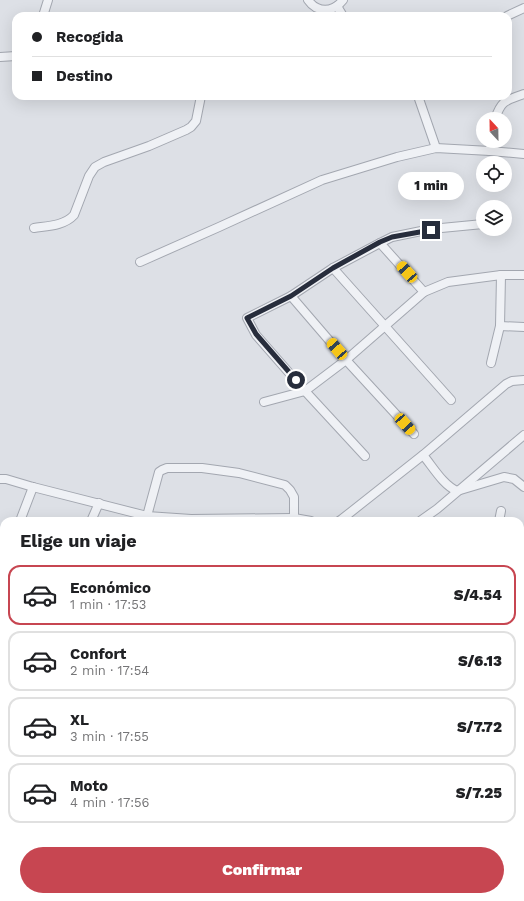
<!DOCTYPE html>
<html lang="es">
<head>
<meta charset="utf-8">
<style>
	:root { --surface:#fff; --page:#f2f2f2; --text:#202124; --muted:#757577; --line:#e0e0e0; --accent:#c74651 }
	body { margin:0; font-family:"Work Sans",sans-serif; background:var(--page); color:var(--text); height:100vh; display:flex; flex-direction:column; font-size:15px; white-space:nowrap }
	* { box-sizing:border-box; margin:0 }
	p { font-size:13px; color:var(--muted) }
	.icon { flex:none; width:22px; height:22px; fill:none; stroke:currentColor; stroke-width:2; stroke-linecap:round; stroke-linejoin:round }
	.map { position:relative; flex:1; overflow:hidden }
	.details { position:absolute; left:0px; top:517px; width:524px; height:384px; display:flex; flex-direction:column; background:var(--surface); border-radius:12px 12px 0 0; box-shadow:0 4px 16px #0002 }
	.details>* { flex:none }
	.top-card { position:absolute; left:12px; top:12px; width:500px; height:88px; border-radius:12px; box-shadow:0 4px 16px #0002; display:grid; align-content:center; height:88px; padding:0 20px; background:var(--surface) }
	.needle { width:26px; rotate:338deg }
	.tools { position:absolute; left:476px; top:112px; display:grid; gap:8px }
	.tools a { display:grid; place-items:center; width:36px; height:36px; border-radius:50%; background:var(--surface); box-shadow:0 4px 16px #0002; font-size:20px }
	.end { position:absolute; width:18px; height:18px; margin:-9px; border:5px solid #272d3c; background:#fff; box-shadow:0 0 0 2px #fff }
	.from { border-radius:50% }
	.bubble { position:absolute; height:28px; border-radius:14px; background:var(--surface); box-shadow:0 4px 16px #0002; font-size:13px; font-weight:800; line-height:28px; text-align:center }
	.car { position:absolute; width:12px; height:24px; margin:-12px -6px; border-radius:5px; box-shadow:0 0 3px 1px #0007; background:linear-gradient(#f5c518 24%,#345 0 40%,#f5c518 0 76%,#345 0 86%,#f5c518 0) }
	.top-card b { display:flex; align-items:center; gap:14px; height:38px; font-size:15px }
	.top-card b+b { border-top:1px solid var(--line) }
	.top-card i { width:10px; height:10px; background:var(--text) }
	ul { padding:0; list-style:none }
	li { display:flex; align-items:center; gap:12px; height:60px; margin:0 8px 6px; padding:0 12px; border:2px solid var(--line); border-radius:12px }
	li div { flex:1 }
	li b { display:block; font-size:15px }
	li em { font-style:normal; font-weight:800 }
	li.active { border-color:var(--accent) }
	li>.icon { width:36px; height:36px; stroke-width:1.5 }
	h2 { padding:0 20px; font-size:18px; line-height:48px }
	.cta { display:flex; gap:8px; margin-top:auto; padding:8px 20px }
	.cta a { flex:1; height:46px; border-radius:24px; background:var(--accent); color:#fff; font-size:16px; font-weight:800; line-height:46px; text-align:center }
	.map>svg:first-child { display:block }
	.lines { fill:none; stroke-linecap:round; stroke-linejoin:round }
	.minor-casing { stroke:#a3a7b0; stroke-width:10 }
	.minor { stroke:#eff1f5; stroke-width:8 }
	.route { stroke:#272d3c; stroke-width:5 }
</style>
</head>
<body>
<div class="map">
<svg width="524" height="901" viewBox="0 0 524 901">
	<rect width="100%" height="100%" fill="#dde0e6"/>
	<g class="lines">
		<defs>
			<g id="minor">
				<path d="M 308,0 C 317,13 333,13 343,0"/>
				<path d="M 337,6 L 343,16"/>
				<path d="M 43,16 L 48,0"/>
				<path d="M 507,16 L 524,8"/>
				<path d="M 0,57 L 16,56"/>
				<path d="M 418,96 L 436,148"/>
				<path d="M 495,119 C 502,99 506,101 524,94"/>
				<path d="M 490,151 L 491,141"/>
				<path d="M 34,228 C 47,226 64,226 74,215 L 89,176 L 95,167 L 104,162 L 149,146 L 186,130 L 191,127 L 196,121 L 201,96"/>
				<path d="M 380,243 L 424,292"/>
				<path d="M 140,262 L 219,227 L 322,180 L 397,157 L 436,148 L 490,151 L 524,154"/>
				<path d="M 333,268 L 451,400"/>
				<path d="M 291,296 L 346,360 L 414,434"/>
				<path d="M 500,326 L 524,327"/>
				<path d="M 491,363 L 500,326 L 501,275"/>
				<path d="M 264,402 L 305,391 L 346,360 L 424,292 L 448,282 L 501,275 L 524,275"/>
				<path d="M 423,455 C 433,467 443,485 457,491 L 504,477 L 514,479 L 524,487"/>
				<path d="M 365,456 L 305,391 L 256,335 L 247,318 L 291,296 L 333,268 L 380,243 L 392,237 L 431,229 L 483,224"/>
				<path d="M 0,479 L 6,479 L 33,487 L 147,516 L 191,519 L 294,518 L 311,521"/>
				<path d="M 147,516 L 159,472 L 162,470 L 167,468 L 202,468 L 239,473 L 285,485 L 290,490 L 294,497 L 294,518 L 291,521"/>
				<path d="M 20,521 L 33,487"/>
				<path d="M 91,521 L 99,503"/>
				<path d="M 339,521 L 342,519 L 423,455 L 506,384 L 512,381 L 524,380"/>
				<path d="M 420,521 L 437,509 L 524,435"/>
				<path d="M 499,521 L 501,511"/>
				<path d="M 0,572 L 4,562"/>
				<path d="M 0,592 L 4,593"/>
				<path d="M 520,613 L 524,614"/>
				<path d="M 0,657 L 4,657"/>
				<path d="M 520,663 L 524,660"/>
				<path d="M 520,680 L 524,678"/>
				<path d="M 0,742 L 4,744"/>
				<path d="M 520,744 L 524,742"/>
				<path d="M 520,827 L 524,825"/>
				<path d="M 521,884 L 524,889"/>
				<path d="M 0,888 L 4,894"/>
				<path d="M 7,897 L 11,901"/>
				<path d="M 424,897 L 426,901"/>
				<path d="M 232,901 L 236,897"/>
				<path d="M 290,901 L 295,897"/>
				<path d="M 359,901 L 365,897"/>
				<path d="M 479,901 L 489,897"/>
			</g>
		</defs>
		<use href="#minor" class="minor-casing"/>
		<use href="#minor" class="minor"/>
	</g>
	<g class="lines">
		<path class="route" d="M 296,380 L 256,334 L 247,318 L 291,296 L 333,268 L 380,242 L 392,237 L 431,230"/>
	</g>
</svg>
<div class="tools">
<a><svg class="needle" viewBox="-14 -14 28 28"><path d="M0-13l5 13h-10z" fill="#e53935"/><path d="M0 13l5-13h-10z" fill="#757577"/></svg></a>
<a><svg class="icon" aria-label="locate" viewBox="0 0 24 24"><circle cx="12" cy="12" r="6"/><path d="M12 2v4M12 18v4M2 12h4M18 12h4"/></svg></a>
<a><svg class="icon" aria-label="layers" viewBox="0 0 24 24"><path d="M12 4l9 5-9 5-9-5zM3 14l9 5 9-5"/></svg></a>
</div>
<i class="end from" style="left:296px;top:380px"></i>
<i class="end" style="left:431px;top:230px"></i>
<div class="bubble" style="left:398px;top:172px;width:66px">1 min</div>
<i class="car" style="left:407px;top:272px;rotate:318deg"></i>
<i class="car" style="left:337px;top:349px;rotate:319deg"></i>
<i class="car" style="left:405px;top:424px;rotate:138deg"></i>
<div class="top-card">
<b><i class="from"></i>Recogida</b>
<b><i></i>Destino</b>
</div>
<section class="details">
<h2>Elige un viaje</h2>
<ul>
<li class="active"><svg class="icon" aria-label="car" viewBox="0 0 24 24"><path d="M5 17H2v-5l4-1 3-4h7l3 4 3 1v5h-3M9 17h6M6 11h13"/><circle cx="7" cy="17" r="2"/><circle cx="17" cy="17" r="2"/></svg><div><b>Económico</b><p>1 min · 17:53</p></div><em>S/4.54</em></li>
<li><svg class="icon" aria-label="car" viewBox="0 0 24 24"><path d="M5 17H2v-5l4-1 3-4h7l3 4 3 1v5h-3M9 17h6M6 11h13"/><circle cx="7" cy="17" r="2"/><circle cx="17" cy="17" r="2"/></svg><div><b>Confort</b><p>2 min · 17:54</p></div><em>S/6.13</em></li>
<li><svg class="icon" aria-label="car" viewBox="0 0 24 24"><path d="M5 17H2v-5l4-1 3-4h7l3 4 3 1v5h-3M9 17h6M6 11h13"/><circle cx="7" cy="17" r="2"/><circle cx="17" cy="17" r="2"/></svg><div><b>XL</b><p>3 min · 17:55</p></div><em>S/7.72</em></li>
<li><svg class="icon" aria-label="car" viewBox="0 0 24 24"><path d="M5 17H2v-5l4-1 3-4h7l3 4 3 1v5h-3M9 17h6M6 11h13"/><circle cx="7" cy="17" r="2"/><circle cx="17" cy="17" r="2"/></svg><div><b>Moto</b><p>4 min · 17:56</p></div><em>S/7.25</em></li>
</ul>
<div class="cta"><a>Confirmar</a></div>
</section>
</div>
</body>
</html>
